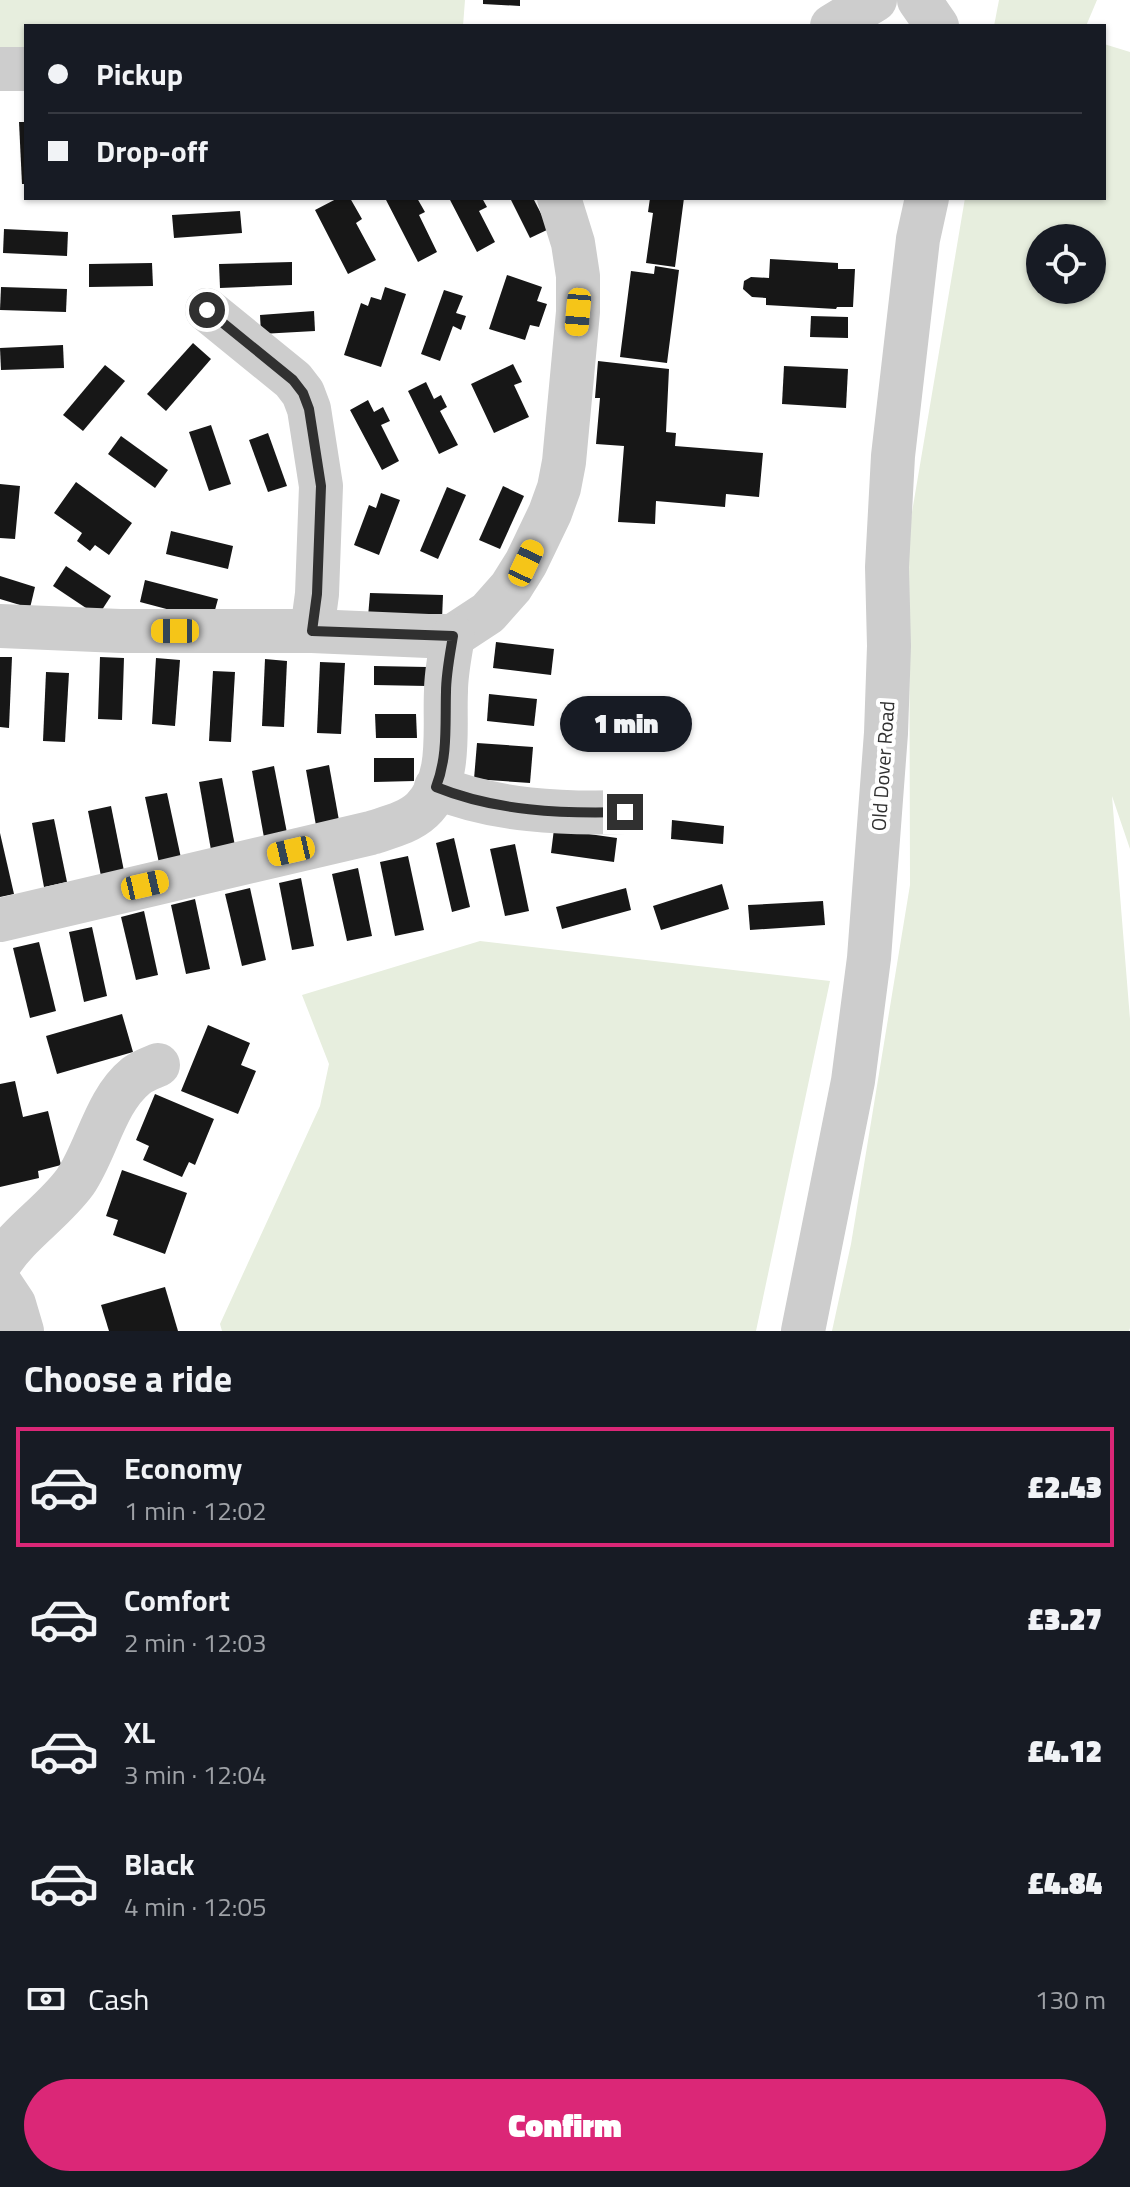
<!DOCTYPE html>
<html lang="en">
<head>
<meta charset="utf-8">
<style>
	:root { --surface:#171b24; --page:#242831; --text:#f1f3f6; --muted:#9ea1a6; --line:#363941; --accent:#db2777 }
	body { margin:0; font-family:"Titillium Web",sans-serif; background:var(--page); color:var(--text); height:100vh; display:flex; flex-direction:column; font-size:30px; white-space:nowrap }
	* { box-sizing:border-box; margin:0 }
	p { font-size:26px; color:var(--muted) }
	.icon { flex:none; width:44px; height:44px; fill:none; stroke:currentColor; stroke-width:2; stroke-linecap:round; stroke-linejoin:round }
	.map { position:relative; height:1331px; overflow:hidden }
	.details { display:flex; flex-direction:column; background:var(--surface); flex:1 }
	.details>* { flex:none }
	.guide { position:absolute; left:24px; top:24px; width:1082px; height:176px; border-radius:0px; box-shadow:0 2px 6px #0004; display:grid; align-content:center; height:176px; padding:0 24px; background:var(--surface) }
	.fabs { position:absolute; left:1026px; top:224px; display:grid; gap:16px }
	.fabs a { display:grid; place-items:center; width:80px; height:80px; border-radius:50%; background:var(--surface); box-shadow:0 2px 6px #0004; font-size:40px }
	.end { position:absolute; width:36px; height:36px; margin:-18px; border:10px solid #303030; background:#fff; box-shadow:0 0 0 4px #fff }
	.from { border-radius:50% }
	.bubble { position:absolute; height:56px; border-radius:28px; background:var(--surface); box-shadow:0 2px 6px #0004; font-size:26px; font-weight:800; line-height:56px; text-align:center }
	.car { position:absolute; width:24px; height:48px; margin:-24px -12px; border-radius:10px; box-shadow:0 0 6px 2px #0007; background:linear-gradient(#f5c518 24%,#345 0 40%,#f5c518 0 76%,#345 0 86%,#f5c518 0) }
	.guide b { display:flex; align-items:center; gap:28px; height:76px; font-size:30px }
	.guide b+b { border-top:2px solid var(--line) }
	.guide i { width:20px; height:20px; background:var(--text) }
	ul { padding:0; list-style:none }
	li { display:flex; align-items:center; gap:24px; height:120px; margin:0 16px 12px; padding:0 8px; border:4px solid transparent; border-radius:0px }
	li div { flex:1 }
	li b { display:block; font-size:30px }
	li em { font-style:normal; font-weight:800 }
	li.on { border-color:var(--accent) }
	li>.icon { width:72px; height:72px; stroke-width:1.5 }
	h2 { padding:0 24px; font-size:36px; line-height:96px }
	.pay { display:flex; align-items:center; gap:20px; height:88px; padding:0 24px; font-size:30px }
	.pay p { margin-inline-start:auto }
	.primary-button { display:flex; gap:16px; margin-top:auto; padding:16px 24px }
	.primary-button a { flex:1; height:92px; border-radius:48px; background:var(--accent); color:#fff; font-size:32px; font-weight:800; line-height:92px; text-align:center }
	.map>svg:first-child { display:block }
	.green { fill:#e7eede; fill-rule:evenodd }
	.building { fill:#171717 }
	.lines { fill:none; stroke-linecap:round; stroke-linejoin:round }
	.minor { stroke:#cdcdcd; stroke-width:44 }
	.route { stroke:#303030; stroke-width:10 }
	.labels { text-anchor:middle; stroke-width:8; stroke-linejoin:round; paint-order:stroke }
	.street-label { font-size:20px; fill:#303030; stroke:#fff }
</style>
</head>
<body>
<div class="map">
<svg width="1130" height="1331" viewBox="0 0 1130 1331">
	<rect width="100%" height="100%" fill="#fff"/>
	<g class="green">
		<path d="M 0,0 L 465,0 L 463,26 L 26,26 L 26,52 L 0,52 Z"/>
		<path d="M 999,0 L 1097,0 L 1086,26 L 994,26 Z"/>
		<path d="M 1104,44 L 1130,52 L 1130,849 L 1112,796 L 1130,1019 L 1130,1328 L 1129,1331 L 832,1331 L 851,1244 L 910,885 L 909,530 L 965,198 L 1104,198 ZM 1040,238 L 1092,238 L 1092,290 L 1040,290 Z"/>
		<path d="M 480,941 L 830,981 L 756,1331 L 222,1331 L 220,1324 L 320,1106 L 329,1064 L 302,995 Z"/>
	</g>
	<g class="building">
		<path d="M 483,0 L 520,0 L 520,6 L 483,4 Z"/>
		<path d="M 19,122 L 26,122 L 26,184 L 22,184 Z"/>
		<path d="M 338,198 L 350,198 L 362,219 L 356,223 L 376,260 L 348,274 L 315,210 Z"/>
		<path d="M 385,198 L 417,198 L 425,212 L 419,215 L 437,252 L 418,262 Z"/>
		<path d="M 449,198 L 482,198 L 487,207 L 479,211 L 495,242 L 477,252 Z"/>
		<path d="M 510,198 L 533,198 L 549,229 L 530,238 Z"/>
		<path d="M 650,198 L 684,198 L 675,267 L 646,263 L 653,213 L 648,212 Z"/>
		<path d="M 240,211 L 242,233 L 174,238 L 172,215 Z"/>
		<path d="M 4,229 L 68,232 L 67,256 L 3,253 Z"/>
		<path d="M 770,259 L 838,263 L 838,269 L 855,269 L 853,307 L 837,307 L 836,309 L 766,305 L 766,298 L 752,297 L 743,289 L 744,281 L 751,277 L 769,278 Z"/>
		<path d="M 292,262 L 292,285 L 220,288 L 219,264 Z"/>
		<path d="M 152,263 L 153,286 L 89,287 L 89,264 Z"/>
		<path d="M 655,266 L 679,270 L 667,363 L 620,357 L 631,271 L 654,274 Z"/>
		<path d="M 507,275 L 542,287 L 537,301 L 547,304 L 539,327 L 530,325 L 525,340 L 489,329 Z"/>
		<path d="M 1,287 L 67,289 L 66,312 L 0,310 Z"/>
		<path d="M 385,287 L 406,294 L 381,367 L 344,355 L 361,303 L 368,306 L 371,297 L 381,300 Z"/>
		<path d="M 444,290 L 463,296 L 456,313 L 466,316 L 461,330 L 453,326 L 440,361 L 421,354 Z"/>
		<path d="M 314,311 L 315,331 L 261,334 L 260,315 Z"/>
		<path d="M 811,316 L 848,317 L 848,338 L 810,337 Z"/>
		<path d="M 193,343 L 211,359 L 166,411 L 147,394 Z"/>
		<path d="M 63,345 L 64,368 L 1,370 L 0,348 Z"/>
		<path d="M 598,361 L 669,369 L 666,432 L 676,433 L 675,446 L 763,453 L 759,497 L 726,494 L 725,507 L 656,501 L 655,524 L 618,522 L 624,446 L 596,444 L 600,398 L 595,398 Z"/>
		<path d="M 513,364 L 522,382 L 514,385 L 529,417 L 494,433 L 471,384 Z"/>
		<path d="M 105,365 L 125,381 L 83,431 L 63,415 Z"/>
		<path d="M 784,366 L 848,369 L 846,408 L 782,404 Z"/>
		<path d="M 426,382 L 434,399 L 441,395 L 447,407 L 440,411 L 458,445 L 439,454 L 408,391 Z"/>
		<path d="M 368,400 L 374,412 L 383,407 L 390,421 L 381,425 L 399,461 L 382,470 L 350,410 Z"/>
		<path d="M 211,425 L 231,484 L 209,491 L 189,432 Z"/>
		<path d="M 268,433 L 287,486 L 268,492 L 249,440 Z"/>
		<path d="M 121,436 L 168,470 L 155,488 L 108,454 Z"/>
		<path d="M 76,482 L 132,523 L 109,555 L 95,545 L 90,551 L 77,541 L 82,533 L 54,513 Z"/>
		<path d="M 0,484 L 20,486 L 15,539 L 0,538 Z"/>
		<path d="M 503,486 L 524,496 L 500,549 L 479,540 Z"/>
		<path d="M 447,487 L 466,495 L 438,559 L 420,551 Z"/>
		<path d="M 381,493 L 400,500 L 379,555 L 354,545 L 369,505 L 376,508 Z"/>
		<path d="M 171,531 L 233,546 L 228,569 L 166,554 Z"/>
		<path d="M 66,566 L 111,596 L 98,616 L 53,586 Z"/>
		<path d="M 0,576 L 35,587 L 30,608 L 0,599 Z"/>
		<path d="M 145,580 L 218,599 L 212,621 L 140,602 Z"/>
		<path d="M 370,593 L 443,595 L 442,619 L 368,617 Z"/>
		<path d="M 496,642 L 554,649 L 551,675 L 493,668 Z"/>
		<path d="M 0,657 L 12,657 L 9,728 L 0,727 Z"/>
		<path d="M 100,657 L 124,658 L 122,720 L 98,719 Z"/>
		<path d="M 156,658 L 180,660 L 175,726 L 152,724 Z"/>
		<path d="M 265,659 L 287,661 L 284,727 L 262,726 Z"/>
		<path d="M 320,662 L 345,663 L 341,734 L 317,733 Z"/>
		<path d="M 374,666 L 427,667 L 427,686 L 374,685 Z"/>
		<path d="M 213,671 L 235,672 L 231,742 L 209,741 Z"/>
		<path d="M 46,672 L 69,673 L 65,742 L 43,741 Z"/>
		<path d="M 489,694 L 537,699 L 534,726 L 487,721 Z"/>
		<path d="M 375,714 L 416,714 L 417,738 L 376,738 Z"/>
		<path d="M 477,743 L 533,747 L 530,783 L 474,779 Z"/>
		<path d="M 374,758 L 414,758 L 414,781 L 374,782 Z"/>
		<path d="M 329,765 L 340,826 L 317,831 L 306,770 Z"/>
		<path d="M 274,766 L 288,838 L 265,843 L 252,771 Z"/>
		<path d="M 222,778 L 235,846 L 211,850 L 199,782 Z"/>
		<path d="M 167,793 L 181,858 L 159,863 L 145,797 Z"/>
		<path d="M 111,806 L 124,871 L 101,876 L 88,811 Z"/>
		<path d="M 54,819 L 67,882 L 44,887 L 32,823 Z"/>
		<path d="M 672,820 L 724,826 L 723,844 L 671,839 Z"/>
		<path d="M 554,829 L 617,838 L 614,862 L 551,853 Z"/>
		<path d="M 0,833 L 14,894 L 0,897 Z"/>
		<path d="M 454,838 L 470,907 L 452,912 L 436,843 Z"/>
		<path d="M 515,844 L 529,911 L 505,916 L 490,849 Z"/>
		<path d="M 408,856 L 424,930 L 395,936 L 380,862 Z"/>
		<path d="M 358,868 L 372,936 L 347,941 L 332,874 Z"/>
		<path d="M 301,878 L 314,946 L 292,950 L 279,883 Z"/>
		<path d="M 722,884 L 729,909 L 661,930 L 653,906 Z"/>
		<path d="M 250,888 L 266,960 L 242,966 L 225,894 Z"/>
		<path d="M 626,888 L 631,910 L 562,929 L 556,907 Z"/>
		<path d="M 195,899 L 210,969 L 186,974 L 171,905 Z"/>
		<path d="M 823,901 L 825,925 L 750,930 L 748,905 Z"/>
		<path d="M 144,911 L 158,975 L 136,980 L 121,917 Z"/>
		<path d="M 92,927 L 107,996 L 84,1002 L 69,932 Z"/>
		<path d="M 39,942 L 56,1011 L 30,1018 L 13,948 Z"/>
		<path d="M 122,1014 L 133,1052 L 57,1074 L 46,1036 Z"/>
		<path d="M 208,1025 L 250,1043 L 241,1065 L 256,1071 L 238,1114 L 181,1091 Z"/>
		<path d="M 15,1081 L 23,1117 L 48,1111 L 61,1165 L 38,1171 L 39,1178 L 0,1187 L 0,1084 Z"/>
		<path d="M 155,1094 L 214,1119 L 195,1165 L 189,1162 L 182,1177 L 143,1160 L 149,1146 L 136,1140 Z"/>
		<path d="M 122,1170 L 187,1193 L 165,1254 L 113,1235 L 118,1220 L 106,1216 Z"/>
		<path d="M 165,1287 L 178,1331 L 109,1331 L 101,1305 Z"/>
	</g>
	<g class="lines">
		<g class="minor">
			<path d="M 919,0 L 937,26"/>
			<path d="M 832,26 L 875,0"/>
			<path d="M 0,69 L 26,69"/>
			<path d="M 207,310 L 293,380 L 303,393 L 309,409 L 321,486 L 317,594 L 312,631"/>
			<path d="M 0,626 L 120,631 L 312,631 L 428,636 L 453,636 L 488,613 L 511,587 L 526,563 L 550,513 L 559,488 L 564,462 L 578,312 L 578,276 L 573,243 L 559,198"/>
			<path d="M 436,787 C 495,811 562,814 625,812"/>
			<path d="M 0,920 L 371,833 C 389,827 408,823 422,810 C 453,780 444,730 446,691 C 446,673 450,654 453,636"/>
			<path d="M 0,1263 C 20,1232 53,1212 75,1182 C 97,1150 105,1101 136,1076 C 142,1071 151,1068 158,1065"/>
			<path d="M 0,1283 L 14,1304 L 22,1331"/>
			<path d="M 803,1331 L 853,1081 L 869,958 L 886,733 L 889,646 L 887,567 L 893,456 L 918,239 L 927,198"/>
		</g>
	</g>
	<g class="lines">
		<path class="route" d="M 207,310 L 293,380 L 303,393 L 309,409 L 321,486 L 317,594 L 312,631 L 453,636 C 450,654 446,674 446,692 C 445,725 448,756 436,787 C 495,811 562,814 625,812"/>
	</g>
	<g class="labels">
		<g class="street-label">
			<text transform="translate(883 766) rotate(-86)" y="7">Old Dover Road</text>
		</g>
	</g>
</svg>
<div class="fabs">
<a><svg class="icon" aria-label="locate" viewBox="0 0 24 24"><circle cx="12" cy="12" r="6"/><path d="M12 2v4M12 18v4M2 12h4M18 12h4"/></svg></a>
</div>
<i class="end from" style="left:207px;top:310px"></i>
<i class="end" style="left:625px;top:812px"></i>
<div class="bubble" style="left:560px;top:696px;width:132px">1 min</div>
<i class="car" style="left:578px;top:312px;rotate:185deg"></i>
<i class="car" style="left:526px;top:563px;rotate:25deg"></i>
<i class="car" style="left:175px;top:631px;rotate:270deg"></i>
<i class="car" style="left:291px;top:851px;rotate:257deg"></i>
<i class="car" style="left:145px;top:885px;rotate:77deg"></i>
<div class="guide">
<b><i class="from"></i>Pickup</b>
<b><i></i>Drop-off</b>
</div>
</div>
<section class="details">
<h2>Choose a ride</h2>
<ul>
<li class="on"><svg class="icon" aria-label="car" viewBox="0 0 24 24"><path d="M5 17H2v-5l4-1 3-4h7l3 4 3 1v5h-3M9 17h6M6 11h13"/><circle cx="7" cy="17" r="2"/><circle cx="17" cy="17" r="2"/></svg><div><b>Economy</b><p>1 min · 12:02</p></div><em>£2.43</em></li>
<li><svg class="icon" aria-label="car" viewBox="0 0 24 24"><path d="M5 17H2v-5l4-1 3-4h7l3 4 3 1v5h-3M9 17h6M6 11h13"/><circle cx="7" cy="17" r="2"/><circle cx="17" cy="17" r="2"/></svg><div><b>Comfort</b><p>2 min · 12:03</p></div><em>£3.27</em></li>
<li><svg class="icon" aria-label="car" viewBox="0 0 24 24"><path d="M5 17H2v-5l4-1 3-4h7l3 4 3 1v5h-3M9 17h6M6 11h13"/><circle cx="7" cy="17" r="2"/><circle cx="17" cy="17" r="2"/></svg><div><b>XL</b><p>3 min · 12:04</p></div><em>£4.12</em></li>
<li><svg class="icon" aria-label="car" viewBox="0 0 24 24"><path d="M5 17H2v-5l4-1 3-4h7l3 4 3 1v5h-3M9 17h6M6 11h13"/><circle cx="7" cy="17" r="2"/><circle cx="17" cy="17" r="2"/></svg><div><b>Black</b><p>4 min · 12:05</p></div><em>£4.84</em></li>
</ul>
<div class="pay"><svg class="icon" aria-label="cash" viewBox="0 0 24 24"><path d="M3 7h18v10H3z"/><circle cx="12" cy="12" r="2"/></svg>Cash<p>130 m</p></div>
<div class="primary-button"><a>Confirm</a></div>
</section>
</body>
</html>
